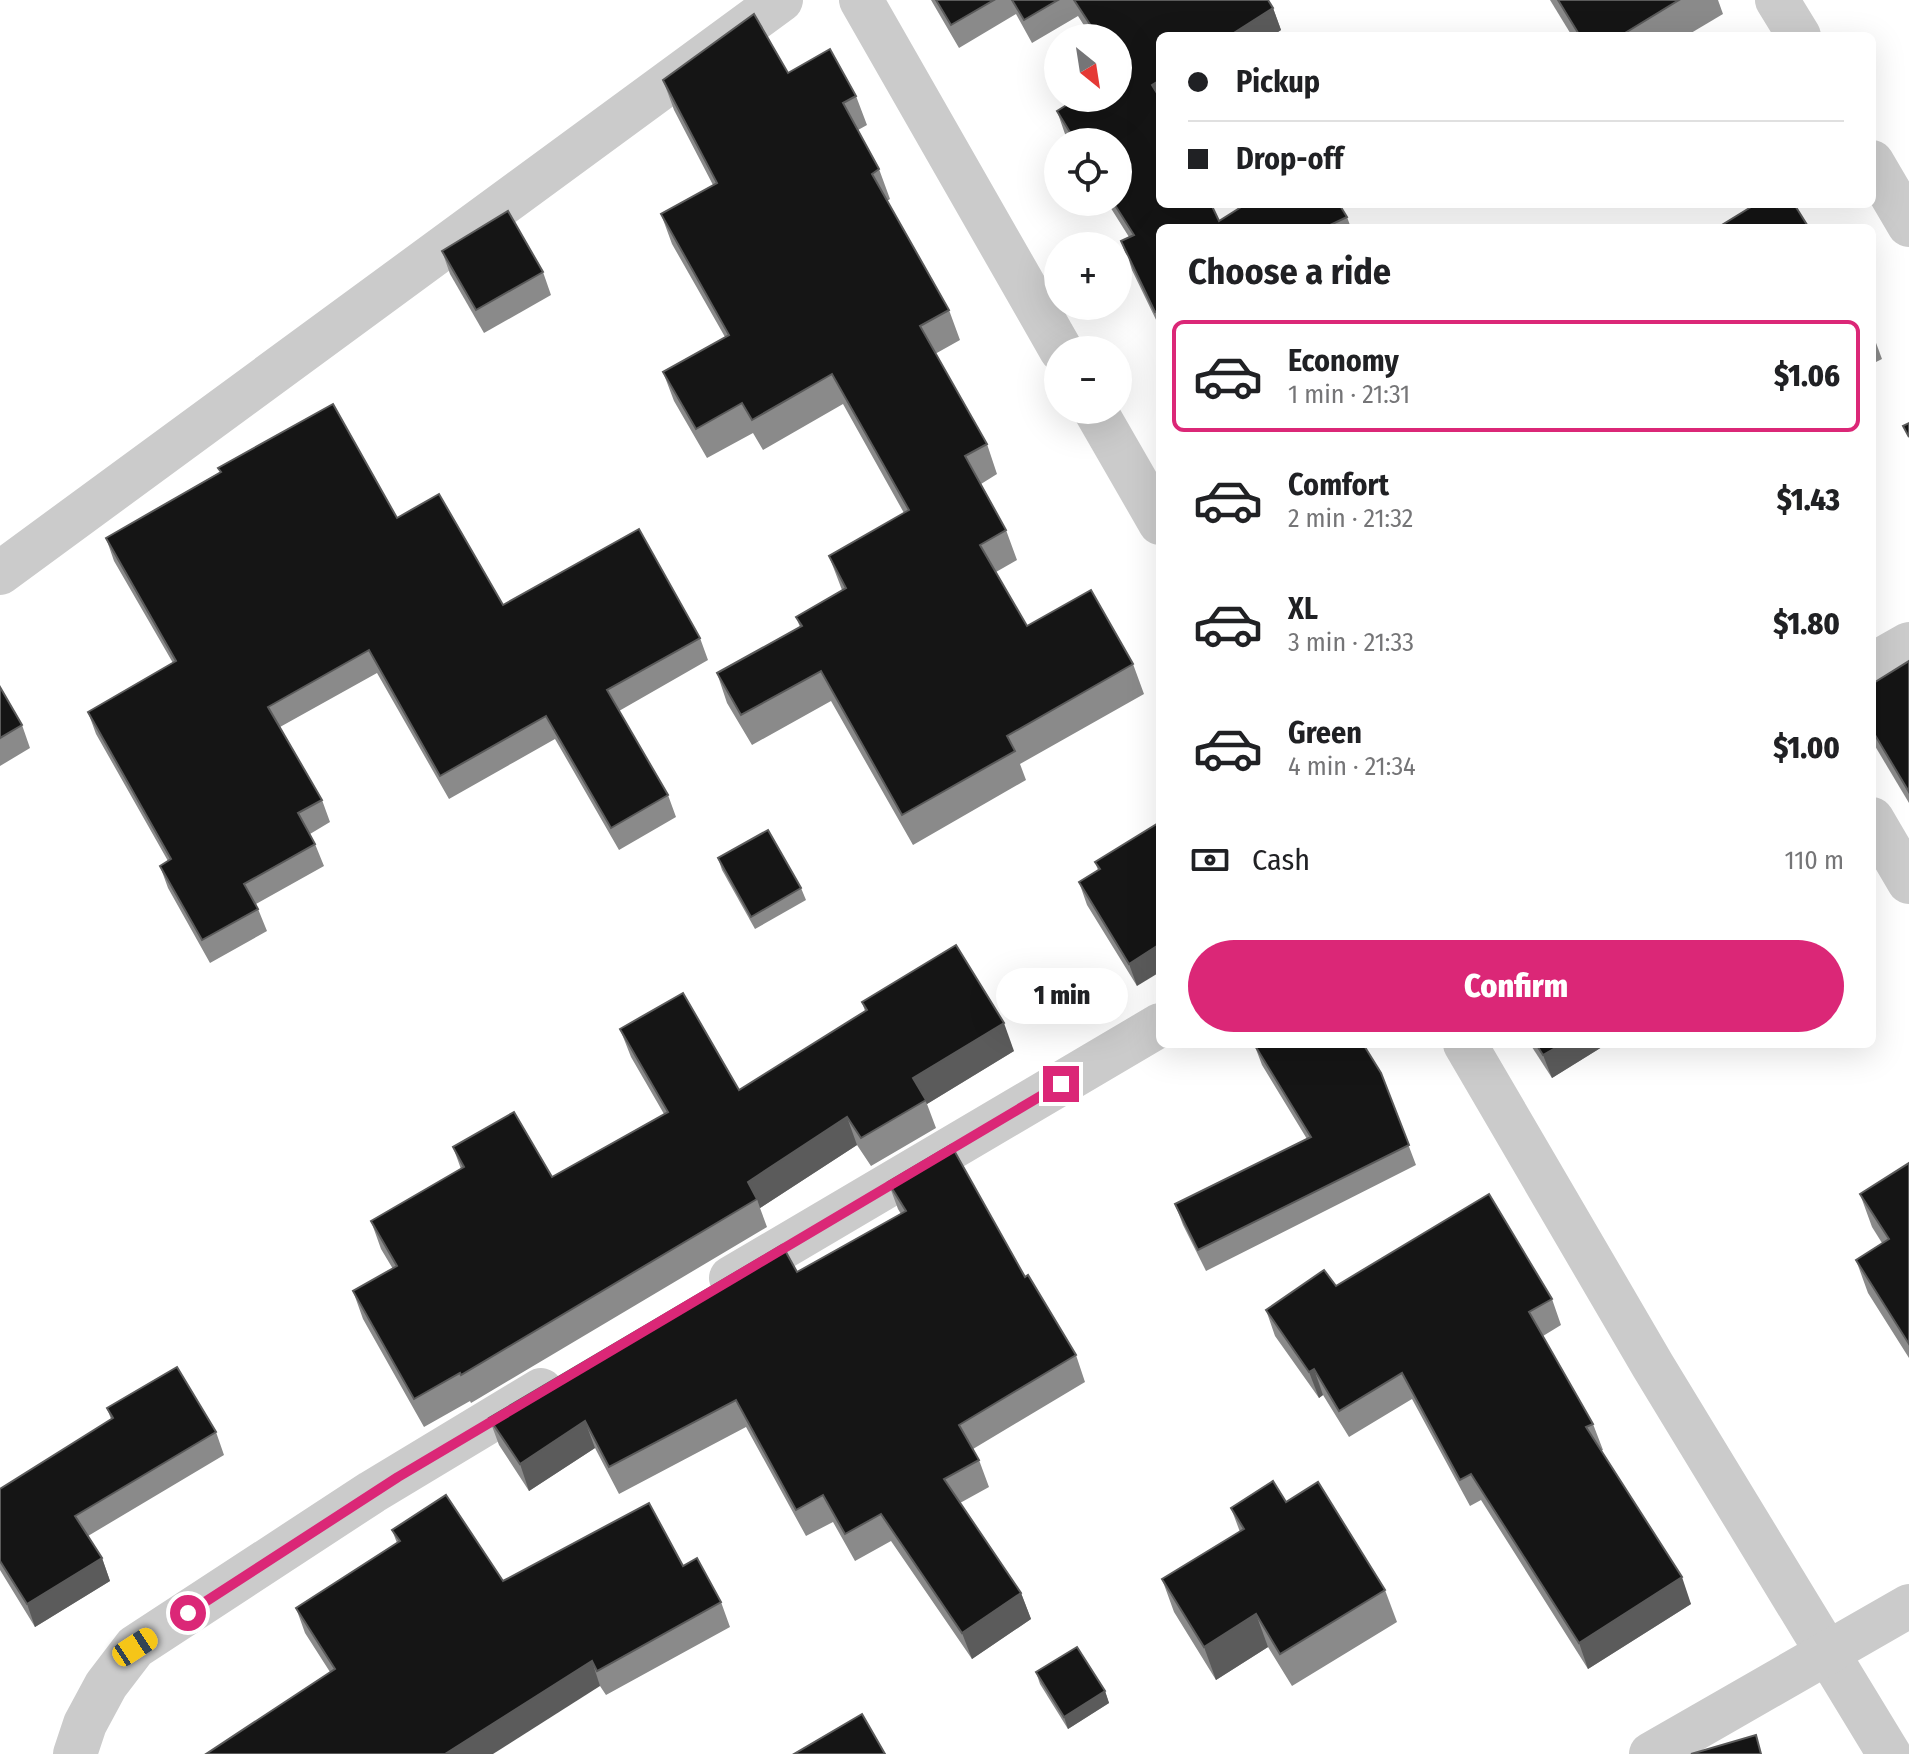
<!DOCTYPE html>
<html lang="en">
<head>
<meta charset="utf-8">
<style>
	:root { --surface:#fff; --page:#f6f6f6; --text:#202124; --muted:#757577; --line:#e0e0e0; --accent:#db2777 }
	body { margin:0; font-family:"Fira Sans Condensed",sans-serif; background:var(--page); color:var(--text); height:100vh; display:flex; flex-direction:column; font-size:30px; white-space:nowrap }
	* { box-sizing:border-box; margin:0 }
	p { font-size:26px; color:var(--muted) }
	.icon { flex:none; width:44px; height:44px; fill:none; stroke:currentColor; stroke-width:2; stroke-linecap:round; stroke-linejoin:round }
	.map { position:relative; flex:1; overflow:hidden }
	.details { position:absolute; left:1156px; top:224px; width:720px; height:824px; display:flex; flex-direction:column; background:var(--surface); border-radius:12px; box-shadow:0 8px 32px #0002 }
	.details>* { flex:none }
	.guide { position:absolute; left:1156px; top:32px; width:720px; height:176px; border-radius:12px; box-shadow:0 8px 32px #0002; display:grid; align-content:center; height:176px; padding:0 32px; background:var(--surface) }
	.needle { width:52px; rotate:150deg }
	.tools { position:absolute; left:1044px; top:24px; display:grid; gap:16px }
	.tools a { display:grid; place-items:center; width:88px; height:88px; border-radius:50%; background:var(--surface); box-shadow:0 8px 32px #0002; font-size:40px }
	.end { position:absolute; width:36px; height:36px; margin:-18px; border:10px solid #db2777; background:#fff; box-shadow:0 0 0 4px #fff }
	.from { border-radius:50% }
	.bubble { position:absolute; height:56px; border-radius:28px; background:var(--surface); box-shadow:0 8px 32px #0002; font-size:26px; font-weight:800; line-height:56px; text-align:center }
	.car { position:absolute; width:24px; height:48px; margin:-24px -12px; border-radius:10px; box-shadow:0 0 6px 2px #0007; background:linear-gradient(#f5c518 24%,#345 0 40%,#f5c518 0 76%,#345 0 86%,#f5c518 0) }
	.guide b { display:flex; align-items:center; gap:28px; height:76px; font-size:30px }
	.guide b+b { border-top:2px solid var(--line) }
	.guide i { width:20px; height:20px; background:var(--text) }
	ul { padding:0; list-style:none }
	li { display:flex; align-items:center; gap:24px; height:112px; margin:0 16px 12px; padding:0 16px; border:4px solid transparent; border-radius:12px }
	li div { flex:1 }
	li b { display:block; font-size:30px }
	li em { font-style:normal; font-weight:800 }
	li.on { border-color:var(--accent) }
	li>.icon { width:72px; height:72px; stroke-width:1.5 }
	h2 { padding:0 32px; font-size:36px; line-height:96px }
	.pay { display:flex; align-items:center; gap:20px; height:88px; padding:0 32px; font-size:30px }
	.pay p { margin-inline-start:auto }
	.button { display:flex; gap:16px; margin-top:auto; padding:16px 32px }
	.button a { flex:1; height:92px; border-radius:48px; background:var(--accent); color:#fff; font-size:32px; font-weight:800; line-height:92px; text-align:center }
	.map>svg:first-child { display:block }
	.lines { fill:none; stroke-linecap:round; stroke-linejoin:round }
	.street { stroke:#cbcbcb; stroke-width:44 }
	.wall { fill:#8a8a8a }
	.shaded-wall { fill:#5b5b5b }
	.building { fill:#151515; stroke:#5b5b5b; stroke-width:2 }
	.route { stroke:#db2777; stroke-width:10 }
</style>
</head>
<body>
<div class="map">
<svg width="1909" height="1754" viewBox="0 0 1909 1754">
	<rect width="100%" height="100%" fill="#fff"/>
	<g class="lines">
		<g class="street">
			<path d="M 861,0 L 1061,350"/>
			<path d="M 1777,0 L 1799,36"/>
			<path d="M 1872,162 L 1909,225"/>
			<path d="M 1095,410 L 1160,523"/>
			<path d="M 0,573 L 781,0"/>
			<path d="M 1872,665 L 1909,644"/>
			<path d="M 1872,819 L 1909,882"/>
			<path d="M 1465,1044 L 1653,1366 L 1889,1754"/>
			<path d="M 731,1278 L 1160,1025"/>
			<path d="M 75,1754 L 85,1724 L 106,1685 L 135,1647 L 372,1492 L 541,1390"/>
			<path d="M 1651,1754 L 1909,1606"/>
		</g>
	</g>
	<g class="wall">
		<path d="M 931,0 L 1268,0 L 1273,8 L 1281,30 L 1272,36 L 1160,36 L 1160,204 L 1219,221 L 1347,217 L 1351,228 L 1160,228 L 1160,328 L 1129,264 L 1121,241 L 1129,237 L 1107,202 L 1118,202 L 1118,142 L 1070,142 L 1065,134 L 1057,111 L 1118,98 L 1118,38 L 1092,38 L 1078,16 L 1032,43 L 1016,14 L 959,48 Z"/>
		<path d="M 1550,0 L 1718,0 L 1723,14 L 1686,36 L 1572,36 Z"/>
		<path d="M 788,73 L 856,96 L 867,125 L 858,130 L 879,169 L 890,199 L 887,201 L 949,310 L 960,340 L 935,354 L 987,444 L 997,474 L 981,484 L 1006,530 L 1017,560 L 996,572 L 1027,626 L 1133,664 L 1144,694 L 1020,764 L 1026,780 L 913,845 L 831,701 L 752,745 L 727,703 L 717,673 L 800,627 L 796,617 L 842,590 L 829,556 L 904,513 L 843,404 L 763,450 L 753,433 L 707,458 L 674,401 L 663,372 L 725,337 L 672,244 L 661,214 L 713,185 L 674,110 L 663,80 Z"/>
		<path d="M 442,251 L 543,272 L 551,295 L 484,333 L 450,274 Z"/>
		<path d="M 1872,332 L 1882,359 L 1872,364 Z"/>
		<path d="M 218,468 L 397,518 L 503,605 L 700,638 L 708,660 L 619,711 L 668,795 L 676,817 L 619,850 L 555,739 L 449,799 L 377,673 L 280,727 L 322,800 L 330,822 L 310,834 L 315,844 L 324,866 L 256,904 L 267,931 L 210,963 L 168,888 L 160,866 L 168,861 L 96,734 L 88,712 L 173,663 L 114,561 L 106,538 L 220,472 Z"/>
		<path d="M 1909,661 L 1909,803 L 1872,741 L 1872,684 Z"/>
		<path d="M 0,687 L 22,725 L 30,748 L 0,766 Z"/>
		<path d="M 1160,822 L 1137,986 L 1087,905 L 1079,882 L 1098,870 L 1095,862 Z"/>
		<path d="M 718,858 L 801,888 L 806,900 L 755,929 L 722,870 Z"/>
		<path d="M 862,1002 L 1014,1051 L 927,1104 L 936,1128 L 871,1166 L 857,1145 L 760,1208 L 767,1227 L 471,1403 L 470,1401 L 424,1427 L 363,1319 L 353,1291 L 393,1269 L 381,1249 L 371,1221 L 461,1169 L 453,1147 L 552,1177 L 664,1114 L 631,1057 L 620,1029 L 739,1090 L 865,1011 Z"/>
		<path d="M 1254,1044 L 1381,1073 L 1416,1165 L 1206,1271 L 1183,1225 L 1175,1204 L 1307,1139 L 1262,1065 Z"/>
		<path d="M 1530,1044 L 1601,1044 L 1602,1047 L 1552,1078 Z"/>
		<path d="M 1909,1163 L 1909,1358 L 1868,1293 L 1856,1260 L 1882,1243 L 1872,1227 L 1860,1194 Z"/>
		<path d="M 888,1182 L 1025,1277 L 1076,1355 L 1085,1382 L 973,1449 L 979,1460 L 989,1487 L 960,1503 L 1021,1593 L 1031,1619 L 972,1659 L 891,1541 L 855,1561 L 833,1522 L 806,1536 L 746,1427 L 619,1494 L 595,1448 L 529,1491 L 499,1445 L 489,1418 L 797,1272 L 901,1214 L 898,1209 Z"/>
		<path d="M 1336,1286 L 1552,1299 L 1561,1325 L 1543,1336 L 1593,1424 L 1603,1450 L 1601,1451 L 1691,1604 L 1588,1669 L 1481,1500 L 1470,1506 L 1412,1399 L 1349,1437 L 1323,1395 L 1319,1398 L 1275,1336 L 1266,1310 Z"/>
		<path d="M 107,1408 L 216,1432 L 224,1455 L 88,1536 L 102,1558 L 110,1581 L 35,1627 L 0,1570 L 0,1489 L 111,1419 Z"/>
		<path d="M 1286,1502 L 1385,1590 L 1397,1622 L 1292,1686 L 1268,1647 L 1216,1680 L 1174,1612 L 1162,1579 L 1240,1532 L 1231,1508 Z"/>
		<path d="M 392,1530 L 503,1581 L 683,1566 L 721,1602 L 730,1627 L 606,1695 L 600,1686 L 330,1672 L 305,1633 L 296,1608 L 397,1543 Z"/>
		<path d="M 1036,1672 L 1105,1691 L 1109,1703 L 1068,1729 L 1040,1684 Z"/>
	</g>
	<g class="shaded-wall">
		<path d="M 1273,8 L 1281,30 L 1272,36 L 1229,36 Z"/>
		<path d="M 1160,80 L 1160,107 L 1152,85 Z"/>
		<path d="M 1160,944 L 1160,972 L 1137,986 L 1129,964 Z"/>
		<path d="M 1004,1023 L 1014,1051 L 927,1104 L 913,1078 Z"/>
		<path d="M 1562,1044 L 1601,1044 L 1602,1047 L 1552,1078 L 1543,1055 Z"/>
		<path d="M 847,1117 L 857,1145 L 760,1208 L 757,1199 L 748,1182 Z"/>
		<path d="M 1314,1369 L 1323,1395 L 1319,1398 L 1309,1372 Z"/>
		<path d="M 585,1421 L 595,1448 L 529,1491 L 520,1464 Z"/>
		<path d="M 102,1558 L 110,1581 L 35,1627 L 27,1604 Z"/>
		<path d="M 1682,1577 L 1691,1604 L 1588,1669 L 1579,1643 Z"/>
		<path d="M 1021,1593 L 1031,1619 L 972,1659 L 962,1633 Z"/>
		<path d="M 1256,1614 L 1268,1647 L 1216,1680 L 1204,1647 Z"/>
		<path d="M 592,1661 L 600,1686 L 493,1754 L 445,1754 Z"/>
		<path d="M 1105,1691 L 1109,1703 L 1068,1729 L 1064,1717 Z"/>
	</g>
	<g class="building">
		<path d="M 936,0 L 994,0 L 951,25 Z"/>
		<path d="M 1012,0 L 1058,0 L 1024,20 Z"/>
		<path d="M 1074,0 L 1268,0 L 1273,8 L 1229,36 L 1160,36 L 1160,80 L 1152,85 L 1160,98 L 1160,204 L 1211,204 L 1219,221 L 1246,204 L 1339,204 L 1347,217 L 1324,228 L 1160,228 L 1160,310 L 1155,312 L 1121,241 L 1134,235 L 1113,202 L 1118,202 L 1118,142 L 1076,142 L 1057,111 L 1078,98 L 1118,98 L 1118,73 L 1120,72 L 1118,68 L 1118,38 L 1099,38 Z"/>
		<path d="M 1558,0 L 1679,0 L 1620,36 L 1580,36 Z"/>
		<path d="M 754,14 L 788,73 L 830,49 L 856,96 L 843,103 L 879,169 L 872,174 L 949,310 L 920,326 L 987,444 L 965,456 L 1006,530 L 980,545 L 1027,626 L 1091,590 L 1133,664 L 1007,736 L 1015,751 L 902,815 L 821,671 L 741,715 L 717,673 L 802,626 L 796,617 L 846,588 L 829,556 L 909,510 L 832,374 L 752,420 L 742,403 L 696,429 L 663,372 L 729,335 L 661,214 L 717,183 L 663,80 Z"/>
		<path d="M 1756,204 L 1794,204 L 1809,228 L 1717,228 Z"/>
		<path d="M 508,211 L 543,272 L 476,310 L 442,251 Z"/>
		<path d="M 333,404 L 397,518 L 439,494 L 503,605 L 639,529 L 700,638 L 607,690 L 668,795 L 611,828 L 546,716 L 440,776 L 369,650 L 268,707 L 322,800 L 298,813 L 315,844 L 244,884 L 258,909 L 202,940 L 160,866 L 171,859 L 88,712 L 176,661 L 106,538 L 221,472 L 218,468 Z"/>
		<path d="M 1909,423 L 1909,437 L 1903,426 Z"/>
		<path d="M 1909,661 L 1909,792 L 1872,730 L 1872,684 Z"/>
		<path d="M 0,687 L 22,725 L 0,738 Z"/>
		<path d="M 1160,822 L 1160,944 L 1129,964 L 1079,882 L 1100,869 L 1095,862 Z"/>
		<path d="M 768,830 L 801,888 L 751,917 L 718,858 Z"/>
		<path d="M 956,945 L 1004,1023 L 913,1078 L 926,1100 L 861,1138 L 847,1117 L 748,1182 L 757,1199 L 461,1375 L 460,1373 L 414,1399 L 353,1291 L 397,1266 L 371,1221 L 464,1167 L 453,1147 L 514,1112 L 552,1177 L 668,1112 L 620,1029 L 683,993 L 739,1090 L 867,1010 L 862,1002 Z"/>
		<path d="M 1254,1044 L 1363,1044 L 1381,1073 L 1409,1145 L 1198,1250 L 1175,1204 L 1311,1137 Z"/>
		<path d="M 1536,1044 L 1562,1044 L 1543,1055 Z"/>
		<path d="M 951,1145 L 1025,1277 L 1028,1275 L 1076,1355 L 959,1425 L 979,1460 L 944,1479 L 1021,1593 L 962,1633 L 881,1514 L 845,1534 L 823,1495 L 796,1510 L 736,1400 L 609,1467 L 585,1421 L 520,1464 L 489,1418 L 782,1245 L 797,1272 L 906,1211 L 888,1182 Z"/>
		<path d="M 1909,1163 L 1909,1344 L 1856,1260 L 1889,1239 L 1860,1194 Z"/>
		<path d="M 1489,1194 L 1552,1299 L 1529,1312 L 1593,1424 L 1586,1427 L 1682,1577 L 1579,1643 L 1471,1474 L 1460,1480 L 1402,1373 L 1339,1411 L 1314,1369 L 1309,1372 L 1266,1310 L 1324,1270 L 1336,1286 Z"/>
		<path d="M 177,1367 L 216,1432 L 75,1516 L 102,1558 L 27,1604 L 0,1561 L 0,1489 L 113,1418 L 107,1408 Z"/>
		<path d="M 1273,1481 L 1286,1502 L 1318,1482 L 1385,1590 L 1280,1654 L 1256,1614 L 1204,1647 L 1162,1579 L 1244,1529 L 1231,1508 Z"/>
		<path d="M 446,1495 L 503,1581 L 649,1503 L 683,1566 L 697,1558 L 721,1602 L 597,1671 L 592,1661 L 445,1754 L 206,1754 L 335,1669 L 296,1608 L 400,1541 L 392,1530 Z"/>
		<path d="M 1077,1647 L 1105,1691 L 1064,1717 L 1036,1672 Z"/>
		<path d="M 862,1714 L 885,1754 L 794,1754 Z"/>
		<path d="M 1756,1735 L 1761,1754 L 1691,1754 Z"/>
	</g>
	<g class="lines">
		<path class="route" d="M 188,1613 L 398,1477 L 1061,1084"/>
	</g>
</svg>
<div class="tools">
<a><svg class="needle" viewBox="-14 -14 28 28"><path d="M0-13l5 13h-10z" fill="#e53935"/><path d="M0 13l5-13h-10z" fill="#757577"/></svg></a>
<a><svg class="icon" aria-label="locate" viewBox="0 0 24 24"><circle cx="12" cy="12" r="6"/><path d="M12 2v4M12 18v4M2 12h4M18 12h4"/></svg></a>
<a>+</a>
<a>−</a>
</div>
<i class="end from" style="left:188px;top:1613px"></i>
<i class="end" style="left:1061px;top:1084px"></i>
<div class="bubble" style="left:996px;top:968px;width:132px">1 min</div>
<i class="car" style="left:135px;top:1647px;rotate:57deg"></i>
<div class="guide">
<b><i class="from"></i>Pickup</b>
<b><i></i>Drop-off</b>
</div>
<section class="details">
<h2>Choose a ride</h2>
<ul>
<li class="on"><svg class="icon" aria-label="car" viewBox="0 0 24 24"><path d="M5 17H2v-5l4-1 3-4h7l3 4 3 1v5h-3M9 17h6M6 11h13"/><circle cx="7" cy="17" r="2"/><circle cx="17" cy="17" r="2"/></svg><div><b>Economy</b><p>1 min · 21:31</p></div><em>$1.06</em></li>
<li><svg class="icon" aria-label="car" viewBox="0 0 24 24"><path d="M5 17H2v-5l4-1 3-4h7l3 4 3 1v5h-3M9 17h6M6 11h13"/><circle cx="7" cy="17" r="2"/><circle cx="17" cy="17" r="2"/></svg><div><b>Comfort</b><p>2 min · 21:32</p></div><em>$1.43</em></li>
<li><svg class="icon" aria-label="car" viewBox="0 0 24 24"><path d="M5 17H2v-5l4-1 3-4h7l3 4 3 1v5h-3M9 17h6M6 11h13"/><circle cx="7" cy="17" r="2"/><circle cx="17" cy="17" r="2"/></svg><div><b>XL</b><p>3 min · 21:33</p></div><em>$1.80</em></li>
<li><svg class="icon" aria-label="car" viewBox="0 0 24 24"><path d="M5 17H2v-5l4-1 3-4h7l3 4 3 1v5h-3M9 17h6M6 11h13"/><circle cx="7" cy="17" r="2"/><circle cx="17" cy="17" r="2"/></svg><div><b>Green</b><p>4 min · 21:34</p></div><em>$1.00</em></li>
</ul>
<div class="pay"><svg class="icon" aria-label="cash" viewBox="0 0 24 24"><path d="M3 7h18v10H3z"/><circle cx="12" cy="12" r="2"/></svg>Cash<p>110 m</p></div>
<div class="button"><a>Confirm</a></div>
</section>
</div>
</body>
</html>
